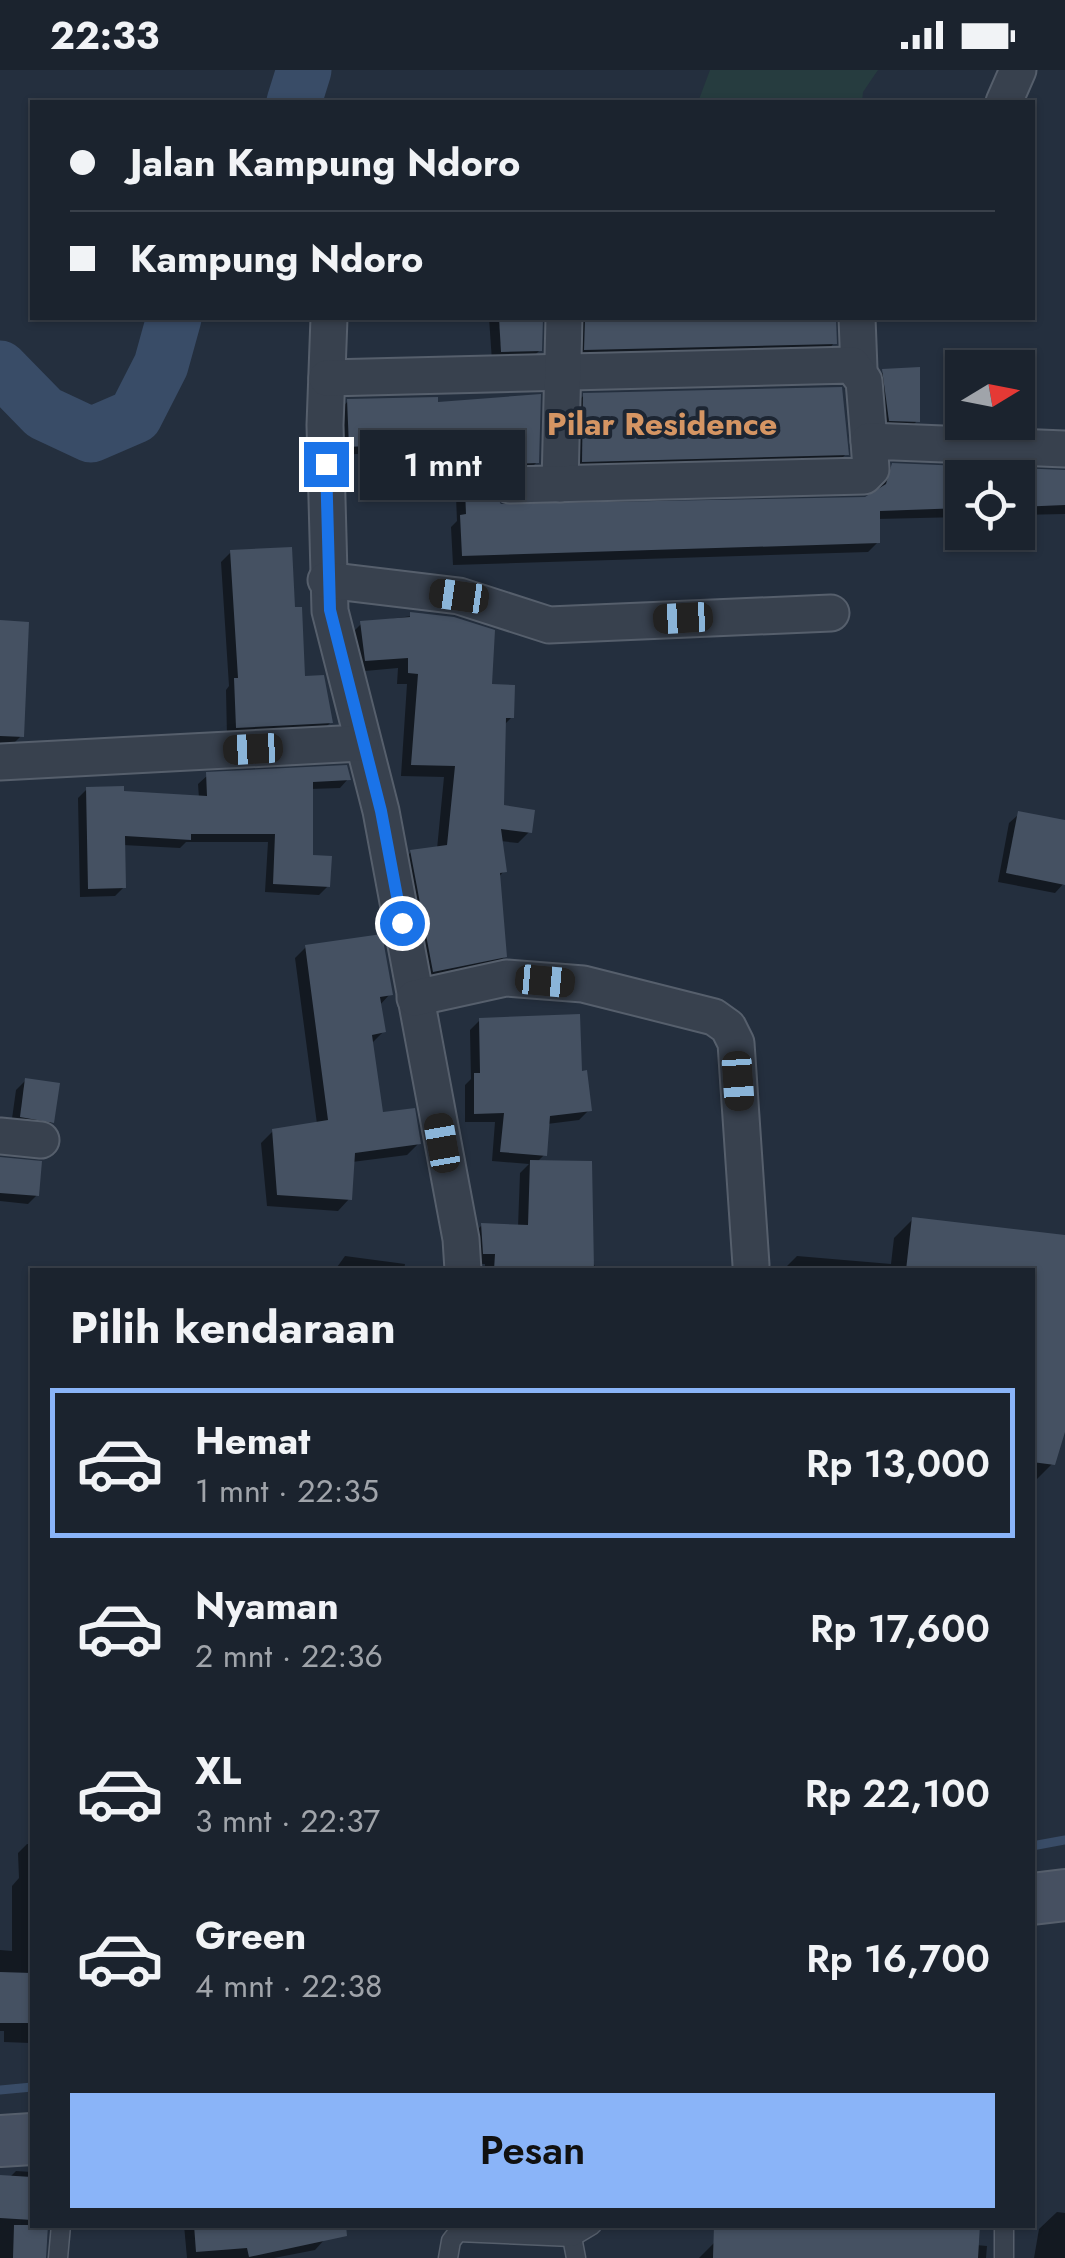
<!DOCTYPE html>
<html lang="id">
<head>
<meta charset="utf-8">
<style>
	:root { --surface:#1b232e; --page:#242b36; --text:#f1f3f6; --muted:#a0a4aa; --line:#39404a; --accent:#8ab4f8 }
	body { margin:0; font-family:Jost,sans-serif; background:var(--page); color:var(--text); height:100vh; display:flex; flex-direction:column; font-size:38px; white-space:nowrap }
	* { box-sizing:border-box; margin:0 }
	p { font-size:32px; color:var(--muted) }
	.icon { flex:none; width:55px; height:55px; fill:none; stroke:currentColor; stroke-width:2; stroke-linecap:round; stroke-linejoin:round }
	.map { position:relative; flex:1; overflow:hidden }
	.drawer { position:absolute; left:30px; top:1198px; width:1005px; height:960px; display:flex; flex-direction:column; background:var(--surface); border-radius:0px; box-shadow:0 2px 8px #0004,0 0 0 2px var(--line) }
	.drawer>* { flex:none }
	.hud { position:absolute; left:30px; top:30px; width:1005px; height:220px; border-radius:0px; box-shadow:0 2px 8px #0004,0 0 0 2px var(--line); display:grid; align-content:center; height:220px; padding:0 40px; background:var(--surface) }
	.needle { width:65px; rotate:80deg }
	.tools { position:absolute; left:945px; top:280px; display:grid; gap:20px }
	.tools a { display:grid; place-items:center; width:90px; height:90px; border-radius:0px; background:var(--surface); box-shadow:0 2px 8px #0004,0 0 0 2px var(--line); font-size:50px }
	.end { position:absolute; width:45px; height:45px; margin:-22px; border:12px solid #1a73e8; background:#fff; box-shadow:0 0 0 5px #fff }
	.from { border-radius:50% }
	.bubble { position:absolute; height:70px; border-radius:0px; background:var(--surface); box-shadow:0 2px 8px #0004,0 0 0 2px var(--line); font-size:32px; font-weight:600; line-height:70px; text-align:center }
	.car { position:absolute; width:30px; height:60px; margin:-30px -15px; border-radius:12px; box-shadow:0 0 8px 2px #0007; background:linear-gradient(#222 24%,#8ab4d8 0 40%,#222 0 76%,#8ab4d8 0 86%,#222 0) }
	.hud b { display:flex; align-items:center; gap:35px; height:95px; font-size:38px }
	.hud b+b { border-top:2px solid var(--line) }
	.hud i { width:25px; height:25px; background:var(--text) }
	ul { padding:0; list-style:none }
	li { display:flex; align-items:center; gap:30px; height:150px; margin:0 20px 15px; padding:0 20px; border:5px solid transparent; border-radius:0px }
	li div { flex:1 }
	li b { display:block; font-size:38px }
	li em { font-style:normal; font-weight:600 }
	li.on { border-color:var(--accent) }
	li>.icon { width:90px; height:90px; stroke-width:1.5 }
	h2 { padding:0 40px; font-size:45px; line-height:120px }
	.cta { display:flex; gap:20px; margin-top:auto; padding:20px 40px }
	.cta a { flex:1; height:115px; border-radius:0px; background:var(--accent); color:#111; font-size:40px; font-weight:600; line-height:115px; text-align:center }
	.status { display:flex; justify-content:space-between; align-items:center; height:70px; padding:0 50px; background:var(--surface); direction:ltr }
	.status svg { height:28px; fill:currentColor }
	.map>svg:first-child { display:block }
	.green { fill:#263c3f }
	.shadow { fill:#0007 }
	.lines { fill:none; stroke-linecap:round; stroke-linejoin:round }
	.stream { stroke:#394c67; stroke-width:9 }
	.river { stroke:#394c67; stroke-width:55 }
	.building { fill:#455162 }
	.lane-casing { stroke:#565f6c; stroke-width:21 }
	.street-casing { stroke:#565f6c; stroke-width:39 }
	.secondary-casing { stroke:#565f6c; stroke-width:54 }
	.lane { stroke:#38414e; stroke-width:18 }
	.street { stroke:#38414e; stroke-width:35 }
	.secondary { stroke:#465061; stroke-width:50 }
	.route { stroke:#1a73e8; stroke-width:12 }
	.labels { text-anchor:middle; stroke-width:8; stroke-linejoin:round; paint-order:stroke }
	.neighbourhood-label { font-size:32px; font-weight:bold; fill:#d59563; stroke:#1d2633 }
</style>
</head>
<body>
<div class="status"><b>22:33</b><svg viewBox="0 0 49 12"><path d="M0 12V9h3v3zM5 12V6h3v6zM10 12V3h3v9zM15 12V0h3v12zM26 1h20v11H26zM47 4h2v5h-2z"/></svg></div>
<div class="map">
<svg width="1065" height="2188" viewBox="0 0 1065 2188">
	<rect width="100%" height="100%" fill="#242f3e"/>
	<path class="green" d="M 710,0 L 878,0 L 863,22 L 862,32 L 698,32 Z"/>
	<g class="shadow">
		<path d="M 489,248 L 542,248 L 540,280 L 530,290 L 492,291 Z"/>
		<path d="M 573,248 L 835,248 L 834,273 L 825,283 L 576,289 Z"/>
		<path d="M 918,299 L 917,351 L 908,360 L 880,359 L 873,312 L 883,302 Z"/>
		<path d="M 584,325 L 846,384 L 836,394 L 573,400 L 575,335 Z"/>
		<path d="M 348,331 L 436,335 L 537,392 L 527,402 L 497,403 L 489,408 L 490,428 L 510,439 L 865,430 L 878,422 L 883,406 L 893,396 L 1065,403 L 1065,444 L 1018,445 L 1018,408 L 962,408 L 962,447 L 877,449 L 878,472 L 868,482 L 453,495 L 451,457 L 457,451 L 454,378 L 340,385 L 339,341 Z"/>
		<path d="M 231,482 L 292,539 L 302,609 L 331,652 L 321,662 L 227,667 L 226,620 L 229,616 L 221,492 Z"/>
		<path d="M 419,545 L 489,617 L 512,647 L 503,656 L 501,737 L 530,761 L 518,773 L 500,771 L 504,801 L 498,808 L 505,886 L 493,898 L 422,912 L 399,794 L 411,782 L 437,779 L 444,707 L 401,706 L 407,614 L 397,614 L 398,598 L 354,602 L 350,565 L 362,553 Z"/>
		<path d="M 0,553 L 22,665 L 12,675 L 0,675 Z"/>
		<path d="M 208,705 L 348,709 L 340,718 L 310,719 L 310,788 L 328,816 L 319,825 L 265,822 L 268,772 L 186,772 L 180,778 L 123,775 L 124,817 L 115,826 L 80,827 L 78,728 L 87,719 L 199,728 L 198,714 Z"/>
		<path d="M 1019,744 L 1065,753 L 1065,812 L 1055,823 L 998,812 L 1009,753 Z"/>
		<path d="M 306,877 L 390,924 L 379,936 L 383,962 L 371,974 L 381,1045 L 418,1074 L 407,1085 L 352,1092 L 349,1129 L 338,1141 L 267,1136 L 261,1073 L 273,1061 L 317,1054 L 295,888 Z"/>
		<path d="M 480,950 L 580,1003 L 589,1040 L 579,1050 L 547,1054 L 544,1085 L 537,1092 L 597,1200 L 485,1200 L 485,1194 L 473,1194 L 471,1166 L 482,1155 L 518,1157 L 520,1103 L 529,1094 L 492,1091 L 495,1052 L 465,1052 L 465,1015 L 471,1009 L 470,960 Z"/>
		<path d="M 26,1010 L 52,1052 L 42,1062 L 11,1056 L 16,1020 Z"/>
		<path d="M 0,1090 L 37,1125 L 28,1134 L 0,1131 Z"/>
		<path d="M 913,1149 L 1065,1168 L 1065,1353 L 1052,1394 L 1034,1412 L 1032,1200 L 783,1200 L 797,1186 L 891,1194 L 894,1168 Z"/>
		<path d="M 345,1186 L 405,1194 L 404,1200 L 335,1200 Z"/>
		<path d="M 27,1774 L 32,1774 L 32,1980 L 30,1973 L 4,1972 L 4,1961 L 0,1961 L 0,1880 L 12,1881 L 12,1816 L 19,1808 L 18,1783 Z"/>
		<path d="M 16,2101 L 32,2102 L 32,2155 L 45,2155 L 44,2188 L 0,2188 L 0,2108 L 9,2108 Z"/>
		<path d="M 1057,2142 L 1065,2143 L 1065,2188 L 1034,2188 L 1039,2159 Z"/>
		<path d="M 184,2155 L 321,2155 L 324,2170 L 315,2180 L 274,2188 L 187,2188 Z"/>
		<path d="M 722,2155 L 978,2155 L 976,2175 L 987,2176 L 986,2188 L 699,2188 L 715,2172 Z"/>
	</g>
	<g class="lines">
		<g class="stream">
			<path d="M 1032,1776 L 1065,1770"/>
			<path d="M 0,2020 L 32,2017"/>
		</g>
		<g class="river">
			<path d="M 294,32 L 304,0"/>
			<path d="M 0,298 L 44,343 L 91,365 L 135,346 L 161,295 L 174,248"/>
		</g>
	</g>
	<g class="building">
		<path d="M 499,248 L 543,248 L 542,281 L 501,282 Z"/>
		<path d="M 585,248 L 836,248 L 837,274 L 584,280 Z"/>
		<path d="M 920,297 L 920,352 L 889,351 L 882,299 Z"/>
		<path d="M 842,317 L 849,385 L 582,392 L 583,323 Z"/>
		<path d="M 541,324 L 539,393 L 508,394 L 492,404 L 489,416 L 501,434 L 865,427 L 886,414 L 892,393 L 962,396 L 962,438 L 880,441 L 880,473 L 462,486 L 460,445 L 466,444 L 463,370 L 349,377 L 347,329 L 438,327 L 438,332 Z"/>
		<path d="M 1018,398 L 1065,400 L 1065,435 L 1018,437 Z"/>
		<path d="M 292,477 L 295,537 L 302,537 L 305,606 L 324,605 L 333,653 L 236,658 L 234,608 L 238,608 L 230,480 Z"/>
		<path d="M 410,542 L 454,547 L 495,560 L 492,614 L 515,615 L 514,648 L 506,648 L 504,735 L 535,740 L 532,763 L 501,759 L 507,802 L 500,803 L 507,887 L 433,902 L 410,780 L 447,775 L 455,696 L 411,695 L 418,604 L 408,603 L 408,588 L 365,591 L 360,551 L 410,547 Z"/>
		<path d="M 0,550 L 29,552 L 24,667 L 0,666 Z"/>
		<path d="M 347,695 L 351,710 L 313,712 L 313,785 L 332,786 L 330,817 L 273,814 L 275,764 L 191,764 L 191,770 L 125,766 L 126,818 L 88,819 L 86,717 L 124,716 L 124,721 L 207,726 L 206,702 Z"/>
		<path d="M 1018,741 L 1065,750 L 1065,815 L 1006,803 Z"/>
		<path d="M 382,864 L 393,925 L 380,927 L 386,962 L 372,965 L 383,1042 L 415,1038 L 421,1074 L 355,1083 L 352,1130 L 277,1125 L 272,1059 L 328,1050 L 305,875 Z"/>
		<path d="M 580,944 L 582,1001 L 587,1000 L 592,1041 L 550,1046 L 547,1086 L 500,1082 L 504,1043 L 474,1044 L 474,1003 L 480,1003 L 479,948 Z"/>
		<path d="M 25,1008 L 60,1013 L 54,1053 L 20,1047 Z"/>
		<path d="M 0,1087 L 42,1091 L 39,1126 L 0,1123 Z"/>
		<path d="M 530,1090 L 592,1091 L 594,1200 L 494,1200 L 495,1184 L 483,1184 L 481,1153 L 528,1155 Z"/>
		<path d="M 912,1147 L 1065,1165 L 1065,1362 L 1055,1395 L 1032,1392 L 1032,1200 L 906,1200 Z"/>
		<path d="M 0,1902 L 32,1903 L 32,1953 L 0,1953 Z"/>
		<path d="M 0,2105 L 32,2107 L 32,2150 L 0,2148 Z"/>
		<path d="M 14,2155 L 48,2155 L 46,2188 L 13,2188 Z"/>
		<path d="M 194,2155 L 346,2155 L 347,2166 L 249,2187 L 247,2178 L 196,2182 Z"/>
		<path d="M 714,2155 L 980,2155 L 978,2188 L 713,2188 Z"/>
	</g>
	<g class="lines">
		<defs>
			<g id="lane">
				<path d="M 1004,2155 L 1004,2188"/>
				<path d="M 572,2167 L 576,2188"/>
				<path d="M 58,2188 L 61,2155"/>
				<path d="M 448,2188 L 451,2171 L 458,2162 L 572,2167 L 592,2155"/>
			</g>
			<g id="street">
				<path d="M 1004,32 L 1018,0"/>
				<path d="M 329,248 L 325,355 L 330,541 L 381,741 L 461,1169 L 463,1200"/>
				<path d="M 857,248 L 859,299"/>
				<path d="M 327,308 L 852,295 L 864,311 L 869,371"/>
				<path d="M 560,414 L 564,248"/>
				<path d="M 510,415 L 864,406 L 871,399 L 869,371 L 1065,379"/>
				<path d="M 326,510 L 459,526 L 549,555 L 831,543"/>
				<path d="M 0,692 L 361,673"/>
				<path d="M 415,928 L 506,908 L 583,914 L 714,947 L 728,957 L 736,973 L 751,1195"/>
				<path d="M 0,1066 L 41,1070"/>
			</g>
			<g id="secondary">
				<path d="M 1032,1829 L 1065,1825"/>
				<path d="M 0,2071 L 32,2069"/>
			</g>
		</defs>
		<use href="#lane" class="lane-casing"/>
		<use href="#street" class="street-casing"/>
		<use href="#secondary" class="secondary-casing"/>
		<use href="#lane" class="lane"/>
		<use href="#street" class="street"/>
		<use href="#secondary" class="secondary"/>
	</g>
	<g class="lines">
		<path class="route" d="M 326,394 L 330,540 L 381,741 L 402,853"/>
	</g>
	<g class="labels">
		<g class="neighbourhood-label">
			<text x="662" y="365">Pilar Residence</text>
		</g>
	</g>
</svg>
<div class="tools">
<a><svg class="needle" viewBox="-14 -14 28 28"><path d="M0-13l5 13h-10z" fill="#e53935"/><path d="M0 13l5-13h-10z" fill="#a0a4aa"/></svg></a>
<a><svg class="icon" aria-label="locate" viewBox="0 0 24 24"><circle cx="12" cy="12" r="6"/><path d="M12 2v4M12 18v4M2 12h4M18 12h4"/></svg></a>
</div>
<i class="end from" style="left:402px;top:853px"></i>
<i class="end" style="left:326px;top:394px"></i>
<div class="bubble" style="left:360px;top:360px;width:165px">1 mnt</div>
<i class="car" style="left:459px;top:526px;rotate:278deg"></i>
<i class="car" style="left:683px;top:548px;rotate:267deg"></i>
<i class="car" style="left:253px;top:679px;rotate:267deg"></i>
<i class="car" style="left:545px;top:911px;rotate:95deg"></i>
<i class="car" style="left:738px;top:1011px;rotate:176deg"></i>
<i class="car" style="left:442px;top:1073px;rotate:350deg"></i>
<div class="hud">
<b><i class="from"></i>Jalan Kampung Ndoro</b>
<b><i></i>Kampung Ndoro</b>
</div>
<section class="drawer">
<h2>Pilih kendaraan</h2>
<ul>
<li class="on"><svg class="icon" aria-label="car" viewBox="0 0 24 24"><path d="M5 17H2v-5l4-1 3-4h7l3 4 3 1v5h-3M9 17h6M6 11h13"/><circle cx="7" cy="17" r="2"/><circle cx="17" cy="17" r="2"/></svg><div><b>Hemat</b><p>1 mnt · 22:35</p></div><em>Rp 13,000</em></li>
<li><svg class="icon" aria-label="car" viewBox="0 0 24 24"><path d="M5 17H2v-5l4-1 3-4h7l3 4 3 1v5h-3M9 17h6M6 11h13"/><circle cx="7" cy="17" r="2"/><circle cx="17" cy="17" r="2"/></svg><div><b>Nyaman</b><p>2 mnt · 22:36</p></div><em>Rp 17,600</em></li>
<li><svg class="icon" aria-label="car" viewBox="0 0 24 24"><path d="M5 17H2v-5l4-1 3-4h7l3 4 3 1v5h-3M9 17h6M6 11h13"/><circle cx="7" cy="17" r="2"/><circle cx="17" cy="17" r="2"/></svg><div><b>XL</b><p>3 mnt · 22:37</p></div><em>Rp 22,100</em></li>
<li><svg class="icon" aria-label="car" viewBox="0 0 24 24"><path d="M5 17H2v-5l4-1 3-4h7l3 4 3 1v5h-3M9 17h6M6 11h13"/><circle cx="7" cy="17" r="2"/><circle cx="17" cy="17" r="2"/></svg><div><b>Green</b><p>4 mnt · 22:38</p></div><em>Rp 16,700</em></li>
</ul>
<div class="cta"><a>Pesan</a></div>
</section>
</div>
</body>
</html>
